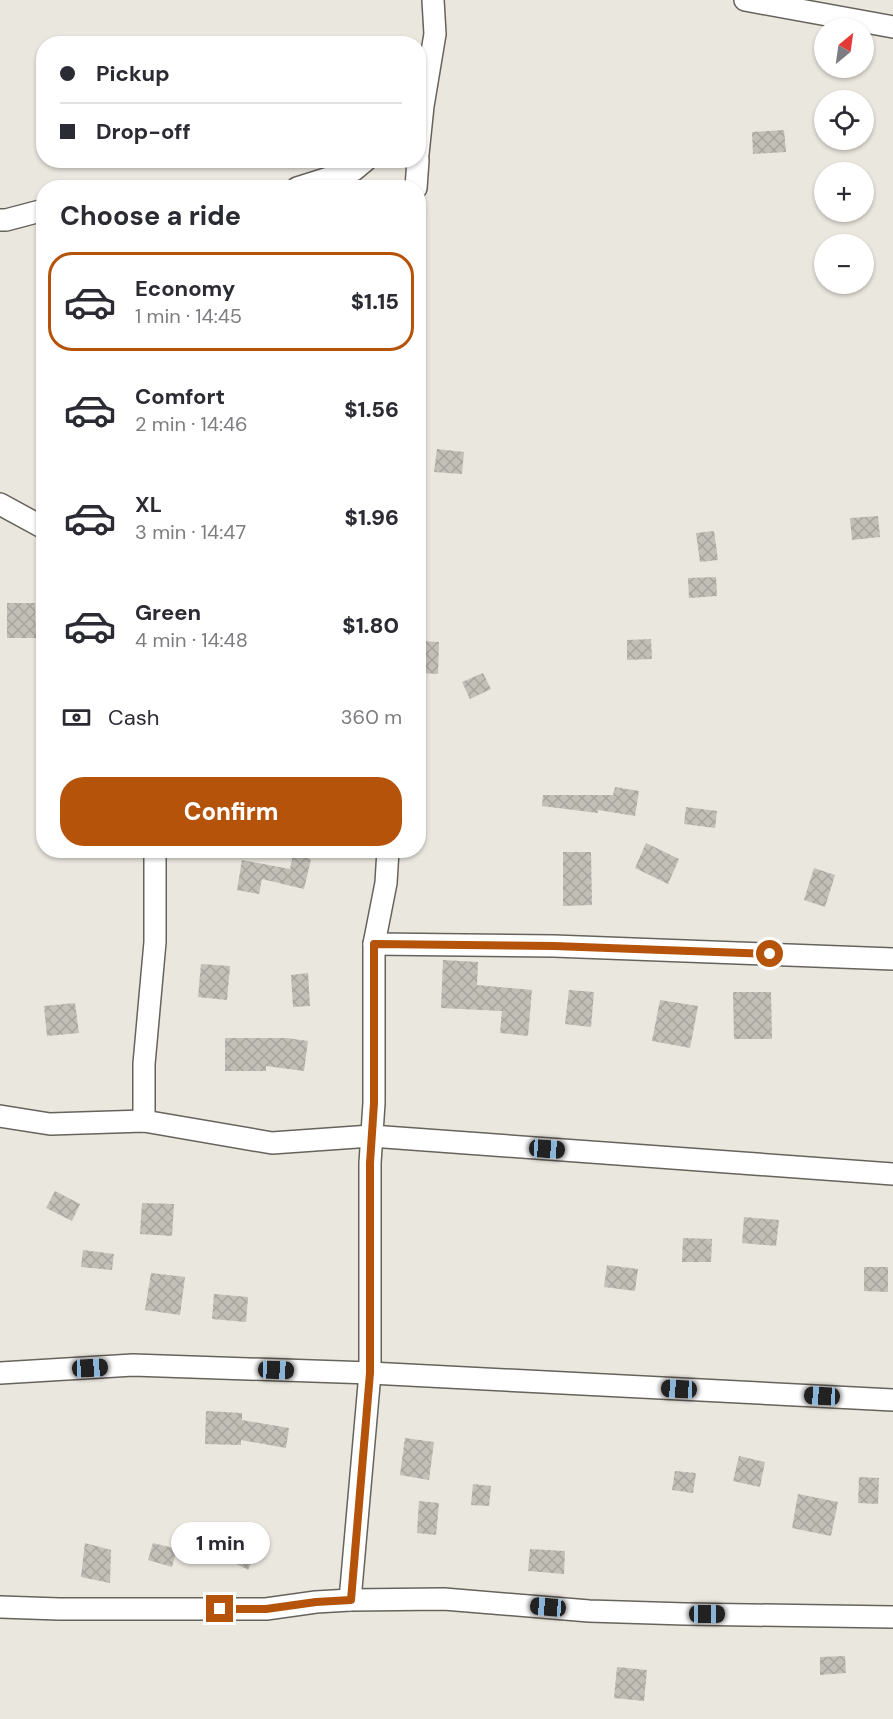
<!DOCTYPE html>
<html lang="en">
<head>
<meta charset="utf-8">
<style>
	:root { --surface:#fff; --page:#f7f7f7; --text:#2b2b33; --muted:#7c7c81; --line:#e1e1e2; --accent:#b45309 }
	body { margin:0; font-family:"DM Sans",sans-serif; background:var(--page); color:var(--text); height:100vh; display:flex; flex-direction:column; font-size:22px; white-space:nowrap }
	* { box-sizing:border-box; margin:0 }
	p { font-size:20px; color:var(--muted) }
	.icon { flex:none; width:33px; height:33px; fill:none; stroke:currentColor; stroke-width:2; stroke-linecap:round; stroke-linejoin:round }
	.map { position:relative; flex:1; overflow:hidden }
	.sheet { position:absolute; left:36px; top:180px; width:390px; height:678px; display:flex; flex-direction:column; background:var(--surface); border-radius:24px; box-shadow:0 2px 4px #0004 }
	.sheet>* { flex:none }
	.guide { position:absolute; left:36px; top:36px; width:390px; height:132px; border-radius:24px; box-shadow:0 2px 4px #0004; display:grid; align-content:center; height:132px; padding:0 24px; background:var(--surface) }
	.needle { width:39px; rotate:29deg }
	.fabs { position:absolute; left:814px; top:18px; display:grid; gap:12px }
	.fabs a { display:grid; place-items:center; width:60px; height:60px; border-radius:50%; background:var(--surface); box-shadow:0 2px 4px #0004; font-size:30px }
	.end { position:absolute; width:27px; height:27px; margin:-14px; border:8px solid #b45309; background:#fff; box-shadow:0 0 0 3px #fff }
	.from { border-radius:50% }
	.bubble { position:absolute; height:42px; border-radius:21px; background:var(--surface); box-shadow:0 2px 4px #0004; font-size:20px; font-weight:800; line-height:42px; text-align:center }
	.car { position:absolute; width:18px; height:36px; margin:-18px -9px; border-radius:8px; box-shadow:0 0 4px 2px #0007; background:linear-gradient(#222 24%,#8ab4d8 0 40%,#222 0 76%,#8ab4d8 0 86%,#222 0) }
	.guide b { display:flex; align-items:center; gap:21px; height:57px; font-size:22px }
	.guide b+b { border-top:2px solid var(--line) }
	.guide i { width:15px; height:15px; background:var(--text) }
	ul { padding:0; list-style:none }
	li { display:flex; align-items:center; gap:18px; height:99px; margin:0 12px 9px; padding:0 12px; border:3px solid transparent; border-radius:24px }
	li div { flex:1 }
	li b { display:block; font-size:22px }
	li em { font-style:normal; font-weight:800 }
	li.on { border-color:var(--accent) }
	li>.icon { width:54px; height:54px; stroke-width:1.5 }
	h2 { padding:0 24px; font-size:27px; line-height:72px }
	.pay { display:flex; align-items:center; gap:15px; height:66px; padding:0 24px; font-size:22px }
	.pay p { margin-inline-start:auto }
	.primary-button { display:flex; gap:12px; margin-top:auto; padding:12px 24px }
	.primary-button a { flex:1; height:69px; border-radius:24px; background:var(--accent); color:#fff; font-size:24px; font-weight:800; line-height:69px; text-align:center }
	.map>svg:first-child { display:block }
	.building { fill:url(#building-cross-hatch) }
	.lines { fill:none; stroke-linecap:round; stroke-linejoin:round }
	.minor-casing { stroke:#66635c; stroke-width:24 }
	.minor { stroke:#fff; stroke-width:21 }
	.route { stroke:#b45309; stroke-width:8 }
</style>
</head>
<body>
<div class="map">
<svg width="893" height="1719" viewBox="0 0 893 1719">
	<defs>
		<pattern id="building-cross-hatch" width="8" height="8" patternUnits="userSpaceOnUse" patternTransform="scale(1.5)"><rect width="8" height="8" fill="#c2bfb7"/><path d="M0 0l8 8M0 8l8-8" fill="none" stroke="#a6a49d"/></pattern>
	</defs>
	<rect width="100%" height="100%" fill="#eae7df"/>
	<g class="building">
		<path d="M 784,130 L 786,152 L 753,154 L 752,132 Z"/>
		<path d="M 437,449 L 464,452 L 462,474 L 434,472 Z"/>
		<path d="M 878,516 L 880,537 L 852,540 L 850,518 Z"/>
		<path d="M 714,531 L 718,560 L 700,562 L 696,533 Z"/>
		<path d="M 716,577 L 717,596 L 689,598 L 688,578 Z"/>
		<path d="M 7,603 L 35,603 L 36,638 L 7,638 Z"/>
		<path d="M 651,639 L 652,659 L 627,660 L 627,640 Z"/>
		<path d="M 422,641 L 439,642 L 438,674 L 420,673 Z"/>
		<path d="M 483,673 L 491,689 L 470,699 L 462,682 Z"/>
		<path d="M 615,787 L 639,791 L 635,816 L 598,810 L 598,813 L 542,806 L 543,795 L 613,795 Z"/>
		<path d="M 686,807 L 717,811 L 715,828 L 684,824 Z"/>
		<path d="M 646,843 L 679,859 L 668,884 L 635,868 Z"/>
		<path d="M 563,852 L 591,852 L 592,905 L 563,906 Z"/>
		<path d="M 293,854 L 311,859 L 304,889 L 262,879 L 259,894 L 237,890 L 242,860 L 290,869 Z"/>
		<path d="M 814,868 L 835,875 L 825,907 L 804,900 Z"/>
		<path d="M 443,960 L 478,962 L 477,985 L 532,990 L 528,1036 L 500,1033 L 502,1011 L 441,1008 Z"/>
		<path d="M 201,964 L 230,966 L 227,1000 L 198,997 Z"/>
		<path d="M 308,973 L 310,1006 L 293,1007 L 291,975 Z"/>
		<path d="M 569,990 L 594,992 L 591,1027 L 565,1024 Z"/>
		<path d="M 733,992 L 771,992 L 772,1039 L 734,1039 Z"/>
		<path d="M 660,1000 L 698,1006 L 690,1048 L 652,1041 Z"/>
		<path d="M 75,1003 L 79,1033 L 47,1036 L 44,1006 Z"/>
		<path d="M 225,1038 L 287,1038 L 308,1041 L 304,1071 L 266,1066 L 266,1071 L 225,1071 Z"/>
		<path d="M 55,1191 L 80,1204 L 72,1221 L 46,1208 Z"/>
		<path d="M 142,1203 L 174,1204 L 172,1236 L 140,1234 Z"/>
		<path d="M 744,1217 L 779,1220 L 776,1246 L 742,1243 Z"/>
		<path d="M 683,1238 L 712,1239 L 711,1262 L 682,1262 Z"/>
		<path d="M 83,1250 L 114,1254 L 112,1270 L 81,1267 Z"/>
		<path d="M 607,1265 L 638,1269 L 635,1291 L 604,1287 Z"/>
		<path d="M 864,1267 L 888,1267 L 888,1292 L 864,1291 Z"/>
		<path d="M 151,1273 L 185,1277 L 180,1315 L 145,1310 Z"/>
		<path d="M 214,1294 L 248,1297 L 246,1322 L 212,1319 Z"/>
		<path d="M 206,1411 L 242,1413 L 242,1420 L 289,1428 L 286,1448 L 241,1440 L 241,1445 L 205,1444 Z"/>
		<path d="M 405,1438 L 434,1442 L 429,1480 L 400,1475 Z"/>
		<path d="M 739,1456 L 765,1462 L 760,1487 L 733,1481 Z"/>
		<path d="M 675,1471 L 696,1473 L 693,1493 L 672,1490 Z"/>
		<path d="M 859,1477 L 879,1478 L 878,1504 L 858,1503 Z"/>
		<path d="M 473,1484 L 491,1486 L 489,1506 L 471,1505 Z"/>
		<path d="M 798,1494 L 838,1502 L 831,1536 L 792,1528 Z"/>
		<path d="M 419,1501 L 439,1503 L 436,1535 L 417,1533 Z"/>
		<path d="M 232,1542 L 256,1554 L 248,1570 L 225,1558 Z"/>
		<path d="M 85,1543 L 111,1550 L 110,1583 L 81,1577 Z"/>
		<path d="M 153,1543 L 177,1549 L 172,1567 L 148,1560 Z"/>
		<path d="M 530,1549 L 565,1551 L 564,1574 L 528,1571 Z"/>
		<path d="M 845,1656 L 846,1673 L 820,1675 L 820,1657 Z"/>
		<path d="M 617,1667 L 647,1670 L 644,1701 L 614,1698 Z"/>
	</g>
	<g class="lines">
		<defs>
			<g id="minor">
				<path d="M 745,0 L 893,27"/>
				<path d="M 418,154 L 423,106 L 435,34 L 433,0"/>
				<path d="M 297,188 L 354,170 L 366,160"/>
				<path d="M 416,188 L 418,160"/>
				<path d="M 0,220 L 6,220 L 44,210"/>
				<path d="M 0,504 L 44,528"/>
				<path d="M 374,944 L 554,946 L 893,959"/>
				<path d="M 0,1116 L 50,1124 L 144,1121 L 272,1143 L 371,1136 L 893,1174"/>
				<path d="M 144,1121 L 144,1064 L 155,942 L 155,850"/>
				<path d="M 0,1373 L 133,1365 L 370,1373 L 893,1400"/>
				<path d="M 350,1600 L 370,1373 L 370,1163 L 374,1103 L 374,944 L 386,883 L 388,850"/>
				<path d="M 0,1607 L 59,1609 L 266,1609 L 316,1602 L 350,1600 L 444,1599 L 589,1611 L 685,1614 L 893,1617"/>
			</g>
		</defs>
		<use href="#minor" class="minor-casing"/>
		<use href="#minor" class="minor"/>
	</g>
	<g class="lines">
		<path class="route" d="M 220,1609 L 266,1609 L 316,1602 L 351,1600 L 370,1373 L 370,1163 L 374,1103 L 374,944 L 554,946 L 770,954"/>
	</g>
</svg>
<div class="fabs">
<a><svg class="needle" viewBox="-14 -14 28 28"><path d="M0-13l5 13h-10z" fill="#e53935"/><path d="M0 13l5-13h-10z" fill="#7c7c81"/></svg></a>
<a><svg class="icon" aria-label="locate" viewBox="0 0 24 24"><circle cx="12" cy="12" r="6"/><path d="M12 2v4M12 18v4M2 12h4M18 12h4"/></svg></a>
<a>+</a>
<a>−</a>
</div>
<i class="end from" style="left:770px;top:954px"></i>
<i class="end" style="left:220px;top:1609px"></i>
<div class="bubble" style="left:171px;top:1522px;width:99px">1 min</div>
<i class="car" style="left:547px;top:1149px;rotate:94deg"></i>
<i class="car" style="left:90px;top:1368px;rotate:87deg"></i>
<i class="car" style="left:276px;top:1370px;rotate:92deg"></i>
<i class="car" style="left:679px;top:1389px;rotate:273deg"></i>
<i class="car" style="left:822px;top:1396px;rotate:273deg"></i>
<i class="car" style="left:548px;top:1607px;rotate:275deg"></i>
<i class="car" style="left:707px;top:1614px;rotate:90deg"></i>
<div class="guide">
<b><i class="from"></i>Pickup</b>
<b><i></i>Drop-off</b>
</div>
<section class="sheet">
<h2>Choose a ride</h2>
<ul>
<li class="on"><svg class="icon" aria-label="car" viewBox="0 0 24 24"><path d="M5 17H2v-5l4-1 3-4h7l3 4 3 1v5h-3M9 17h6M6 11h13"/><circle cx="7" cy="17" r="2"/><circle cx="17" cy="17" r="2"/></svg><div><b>Economy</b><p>1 min · 14:45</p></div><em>$1.15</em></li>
<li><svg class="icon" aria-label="car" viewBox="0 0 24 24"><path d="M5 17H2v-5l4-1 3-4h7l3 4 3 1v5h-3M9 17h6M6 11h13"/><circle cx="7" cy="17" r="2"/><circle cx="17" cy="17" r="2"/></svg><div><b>Comfort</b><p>2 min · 14:46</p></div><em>$1.56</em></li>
<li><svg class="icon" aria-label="car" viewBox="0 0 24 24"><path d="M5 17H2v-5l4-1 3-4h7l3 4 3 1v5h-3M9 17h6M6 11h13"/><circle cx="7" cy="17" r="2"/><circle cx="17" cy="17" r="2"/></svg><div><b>XL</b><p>3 min · 14:47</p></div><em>$1.96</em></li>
<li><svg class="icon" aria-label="car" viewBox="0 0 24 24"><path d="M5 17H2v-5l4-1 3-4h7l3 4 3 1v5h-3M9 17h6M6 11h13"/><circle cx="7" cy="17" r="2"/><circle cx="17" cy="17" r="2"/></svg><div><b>Green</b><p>4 min · 14:48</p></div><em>$1.80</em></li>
</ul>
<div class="pay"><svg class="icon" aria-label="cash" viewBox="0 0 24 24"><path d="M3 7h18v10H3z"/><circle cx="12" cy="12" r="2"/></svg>Cash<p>360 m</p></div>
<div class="primary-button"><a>Confirm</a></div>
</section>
</div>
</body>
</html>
